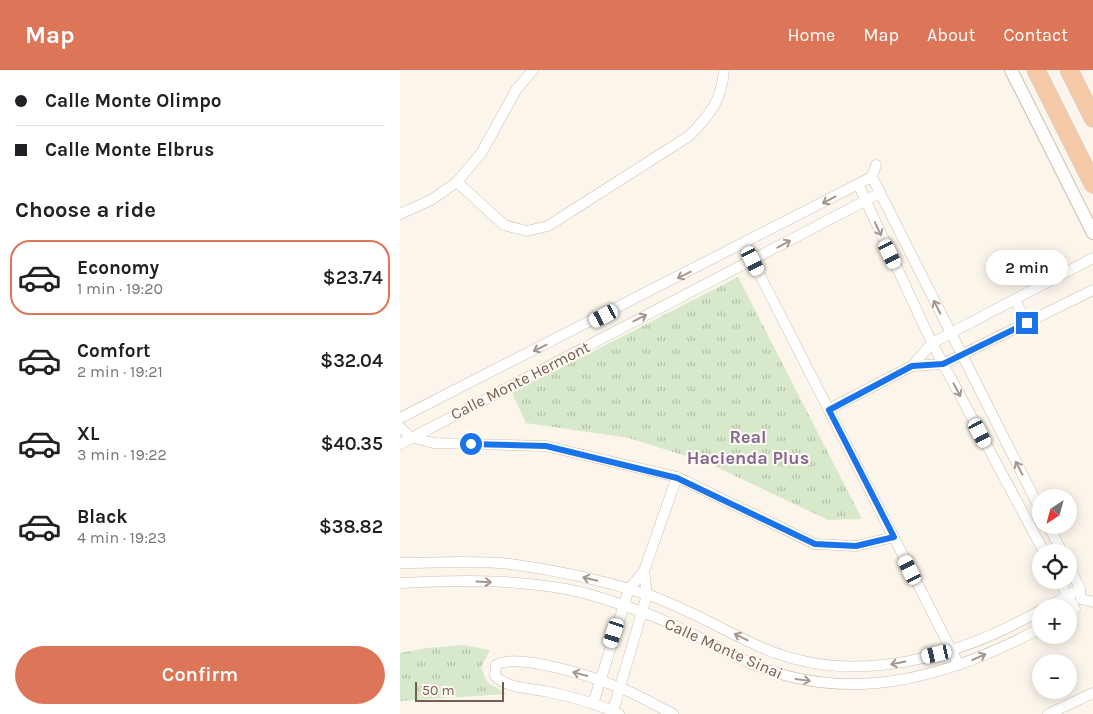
<!DOCTYPE html>
<html lang="en">
<head>
<meta charset="utf-8">
<style>
	:root { --surface:#fff; --page:#f2f2f2; --text:#202124; --muted:#757577; --line:#e0e0e0; --accent:#dd7659 }
	body { margin:0; font-family:Karla,sans-serif; background:var(--page); color:var(--text); height:100vh; display:flex; flex-direction:column; font-size:19px; white-space:nowrap }
	* { box-sizing:border-box; margin:0 }
	p { font-size:16px; color:var(--muted) }
	.icon { flex:none; width:28px; height:28px; fill:none; stroke:currentColor; stroke-width:2; stroke-linecap:round; stroke-linejoin:round }
	.map { position:relative; flex:1; overflow:hidden }
	.sheet { display:flex; flex-direction:column; background:var(--surface); width:400px }
	.sheet>* { flex:none }
	.banner { display:grid; align-content:center; height:110px; padding:0 15px; background:var(--surface) }
	.needle { width:32px; rotate:216deg }
	.buttons { position:absolute; left:632px; top:419px; display:grid; gap:10px }
	.buttons a { display:grid; place-items:center; width:45px; height:45px; border-radius:50%; background:var(--surface); box-shadow:0 2px 12px #0003; font-size:25px }
	.scale { position:absolute; left:15px; bottom:12px; width:89px; box-sizing:border-box; padding-left:5px; border:2px solid #765d4f; border-top:0; font-size:14px; line-height:18px; white-space:nowrap; color:#765d4f; -webkit-text-stroke:4px #fef9f2; paint-order:stroke }
	.end { position:absolute; width:22px; height:22px; margin:-11px; border:6px solid #1a73e8; background:#fff; box-shadow:0 0 0 2px #fff }
	.from { border-radius:50% }
	.bubble { position:absolute; height:35px; border-radius:18px; background:var(--surface); box-shadow:0 2px 12px #0003; font-size:16px; font-weight:600; line-height:35px; text-align:center }
	.car { position:absolute; width:15px; height:30px; margin:-15px -8px; border-radius:6px; box-shadow:0 0 4px 1px #0007; background:linear-gradient(#fff 24%,#345 0 40%,#fff 0 76%,#345 0 86%,#fff 0) }
	.banner b { display:flex; align-items:center; gap:18px; height:48px; font-size:19px }
	.banner b+b { border-top:1px solid var(--line) }
	.banner i { width:12px; height:12px; background:var(--text) }
	ul { padding:0; list-style:none }
	li { display:flex; align-items:center; gap:15px; height:75px; margin:0 10px 8px; padding:0 5px; border:2px solid transparent; border-radius:20px }
	li div { flex:1 }
	li b { display:block; font-size:19px }
	li em { font-style:normal; font-weight:600 }
	li.selected { border-color:var(--accent) }
	li>.icon { width:45px; height:45px; stroke-width:1.5 }
	h2 { padding:0 15px; font-size:22px; line-height:60px }
	.primary-button { display:flex; gap:10px; margin-top:auto; padding:10px 15px }
	.primary-button a { flex:1; height:58px; border-radius:30px; background:var(--accent); color:#fff; font-size:20px; font-weight:600; line-height:58px; text-align:center }
	header { display:flex; align-items:center; gap:30px; box-sizing:border-box; height:70px; padding:0 25px; background:var(--accent); color:#fff }
	header strong { font-size:24px }
	nav { display:flex; gap:28px; margin-inline-start:auto; font-size:18px }
	main { display:flex; flex:1; min-height:0 }
	.map>svg:first-child { display:block }
	.grass { fill:url(#grass-tufts) }
	.lines { fill:none; stroke-linecap:round; stroke-linejoin:round }
	.minor-casing { stroke:#cebeb1; stroke-width:11 }
	.tertiary-casing { stroke:#cebeb1; stroke-width:14 }
	.trunk-casing { stroke:#d9d2ce; stroke-width:19 }
	.minor { stroke:#fff; stroke-width:10 }
	.tertiary { stroke:#fff; stroke-width:12 }
	.trunk { stroke:#f3c9a8; stroke-width:18 }
	.oneway { stroke:#a6968d }
	.route { stroke:#1a73e8; stroke-width:6 }
	.labels { text-anchor:middle; stroke-width:4; stroke-linejoin:round; paint-order:stroke }
	.street-label { font-size:16px; fill:#765d4f; stroke:#fef9f2 }
	.neighbourhood-label { font-size:18px; font-weight:bold; fill:#836791; stroke:#fef9f2 }
</style>
</head>
<body>
<header>
<strong>Map</strong>
<nav><a>Home</a><a>Map</a><a>About</a><a>Contact</a></nav>
</header>
<main>
<section class="sheet">
<div class="banner">
<b><i class="from"></i>Calle Monte Olimpo</b>
<b><i></i>Calle Monte Elbrus</b>
</div>
<h2>Choose a ride</h2>
<ul>
<li class="selected"><svg class="icon" aria-label="car" viewBox="0 0 24 24"><path d="M5 17H2v-5l4-1 3-4h7l3 4 3 1v5h-3M9 17h6M6 11h13"/><circle cx="7" cy="17" r="2"/><circle cx="17" cy="17" r="2"/></svg><div><b>Economy</b><p>1 min · 19:20</p></div><em>$23.74</em></li>
<li><svg class="icon" aria-label="car" viewBox="0 0 24 24"><path d="M5 17H2v-5l4-1 3-4h7l3 4 3 1v5h-3M9 17h6M6 11h13"/><circle cx="7" cy="17" r="2"/><circle cx="17" cy="17" r="2"/></svg><div><b>Comfort</b><p>2 min · 19:21</p></div><em>$32.04</em></li>
<li><svg class="icon" aria-label="car" viewBox="0 0 24 24"><path d="M5 17H2v-5l4-1 3-4h7l3 4 3 1v5h-3M9 17h6M6 11h13"/><circle cx="7" cy="17" r="2"/><circle cx="17" cy="17" r="2"/></svg><div><b>XL</b><p>3 min · 19:22</p></div><em>$40.35</em></li>
<li><svg class="icon" aria-label="car" viewBox="0 0 24 24"><path d="M5 17H2v-5l4-1 3-4h7l3 4 3 1v5h-3M9 17h6M6 11h13"/><circle cx="7" cy="17" r="2"/><circle cx="17" cy="17" r="2"/></svg><div><b>Black</b><p>4 min · 19:23</p></div><em>$38.82</em></li>
</ul>
<div class="primary-button"><a>Confirm</a></div>
</section>
<div class="map">
<svg width="693" height="644" viewBox="0 0 693 644">
	<defs>
		<pattern id="grass-tufts" width="24" height="20" patternUnits="userSpaceOnUse" patternTransform="scale(1.25)"><rect width="24" height="20" fill="#d7e9ca"/><path d="M3 7l-1-3M5 7V3M7 7l1-3M15 17l-1-3M17 17v-4M19 17l1-3" fill="none" stroke="#b3c0a6"/></pattern>
	</defs>
	<rect width="100%" height="100%" fill="#fcf5eb"/>
	<g class="grass">
		<path d="M 338,207 L 462,449 L 428,450 L 308,393 L 229,368 L 126,353 L 112,323 Z"/>
		<path d="M 64,575 L 90,580 L 81,597 L 87,612 L 107,624 L 0,631 L 0,583 L 27,578 Z"/>
	</g>
	<g class="lines">
		<defs>
			<g id="minor">
				<path d="M 472,107 L 641,441"/>
				<path d="M 472,107 L 476,95"/>
				<path d="M 57,112 L 104,155 L 127,161 L 148,156 L 289,66 C 310,45 322,30 324,0"/>
				<path d="M 458,114 L 532,273 L 644,482"/>
				<path d="M 0,144 L 31,130 L 57,112 L 82,82 L 116,20 L 133,0"/>
				<path d="M 344,174 L 559,595"/>
				<path d="M 615,230 L 627,253"/>
				<path d="M 512,296 L 543,294 L 693,220"/>
				<path d="M 429,339 L 512,296 L 532,273 L 693,188"/>
				<path d="M 0,348 L 472,107"/>
				<path d="M 0,357 L 10,367 L 34,373 L 146,376 L 277,407 L 415,474 L 456,476 L 494,467"/>
				<path d="M 0,374 L 480,123"/>
				<path d="M 648,455 L 662,482"/>
				<path d="M 0,493 C 36,493 74,490 110,494 C 156,500 202,510 246,524 C 288,538 323,561 363,578 C 455,618 559,587 641,540"/>
				<path d="M 669,496 L 680,519 L 681,529"/>
				<path d="M 659,510 L 675,539"/>
				<path d="M 0,513 C 55,510 112,509 166,519 C 192,524 218,533 242,542 C 280,555 313,576 348,592 C 449,637 549,607 641,558"/>
				<path d="M 681,529 L 693,532"/>
				<path d="M 645,538 L 680,519"/>
				<path d="M 193,634 L 229,519 L 244,501 L 277,407"/>
				<path d="M 213,641 L 247,525 L 244,501"/>
				<path d="M 219,644 C 197,633 172,627 149,622 C 131,618 108,619 95,606 L 96,595 C 117,582 194,607 218,617 C 237,624 255,635 273,644"/>
				<path d="M 648,644 L 693,623"/>
			</g>
			<path id="tertiary" d="M 611,0 L 693,163"/>
			<g id="trunk">
				<path d="M 636,0 L 693,114"/>
				<path d="M 669,0 L 693,48"/>
			</g>
		</defs>
		<use href="#minor" class="minor-casing"/>
		<use href="#tertiary" class="tertiary-casing"/>
		<use href="#trunk" class="trunk-casing"/>
		<use href="#minor" class="minor"/>
		<use href="#tertiary" class="tertiary"/>
		<use href="#trunk" class="trunk"/>
	</g>
	<defs><path id="oneway-shaft" d="M-6 0H5M1.5-3L5.5 0L1.5 3" fill="none" stroke-width="1.6" stroke-linecap="round" stroke-linejoin="round" transform="scale(1.25)"/></defs>
	<g class="oneway">
		<use href="#oneway-shaft" transform="translate(429 130) rotate(152)"/>
		<use href="#oneway-shaft" transform="translate(478 159) rotate(65)"/>
		<use href="#oneway-shaft" transform="translate(384 174) rotate(-29)"/>
		<use href="#oneway-shaft" transform="translate(284 205) rotate(153)"/>
		<use href="#oneway-shaft" transform="translate(537 237) rotate(-117)"/>
		<use href="#oneway-shaft" transform="translate(240 248) rotate(-27)"/>
		<use href="#oneway-shaft" transform="translate(140 278) rotate(154)"/>
		<use href="#oneway-shaft" transform="translate(557 320) rotate(62)"/>
		<use href="#oneway-shaft" transform="translate(619 398) rotate(-117)"/>
		<use href="#oneway-shaft" transform="translate(190 509) rotate(-166)"/>
		<use href="#oneway-shaft" transform="translate(84 512) rotate(3)"/>
		<use href="#oneway-shaft" transform="translate(341 567) rotate(-153)"/>
		<use href="#oneway-shaft" transform="translate(579 587) rotate(-24)"/>
		<use href="#oneway-shaft" transform="translate(498 593) rotate(169)"/>
		<use href="#oneway-shaft" transform="translate(180 604) rotate(-165)"/>
		<use href="#oneway-shaft" transform="translate(403 610) rotate(8)"/>
	</g>
	<g class="lines">
		<path class="route" d="M 71,374 L 146,376 L 277,408 L 415,474 L 456,476 L 494,467 L 429,340 L 512,296 L 543,294 L 627,253"/>
	</g>
	<g class="labels">
		<g class="street-label">
			<text transform="translate(120 310) rotate(-27)" y="6">Calle Monte Hermont</text>
			<text transform="translate(324 578) rotate(24)" y="6">Calle Monte Sinai</text>
		</g>
		<g class="neighbourhood-label">
			<text x="348" y="373">Real<tspan x="348" dy="21">Hacienda Plus</tspan></text>
		</g>
	</g>
</svg>
<div class="buttons">
<a><svg class="needle" viewBox="-14 -14 28 28"><path d="M0-13l5 13h-10z" fill="#e53935"/><path d="M0 13l5-13h-10z" fill="#757577"/></svg></a>
<a><svg class="icon" aria-label="locate" viewBox="0 0 24 24"><circle cx="12" cy="12" r="6"/><path d="M12 2v4M12 18v4M2 12h4M18 12h4"/></svg></a>
<a>+</a>
<a>−</a>
</div>
<div class="scale">50 m</div>
<i class="end from" style="left:71px;top:374px"></i>
<i class="end" style="left:627px;top:253px"></i>
<div class="bubble" style="left:586px;top:180px;width:82px">2 min</div>
<i class="car" style="left:490px;top:184px;rotate:154deg"></i>
<i class="car" style="left:353px;top:191px;rotate:153deg"></i>
<i class="car" style="left:204px;top:246px;rotate:243deg"></i>
<i class="car" style="left:580px;top:363px;rotate:152deg"></i>
<i class="car" style="left:510px;top:500px;rotate:333deg"></i>
<i class="car" style="left:214px;top:563px;rotate:198deg"></i>
<i class="car" style="left:537px;top:584px;rotate:257deg"></i>
</div>
</main>
</body>
</html>
